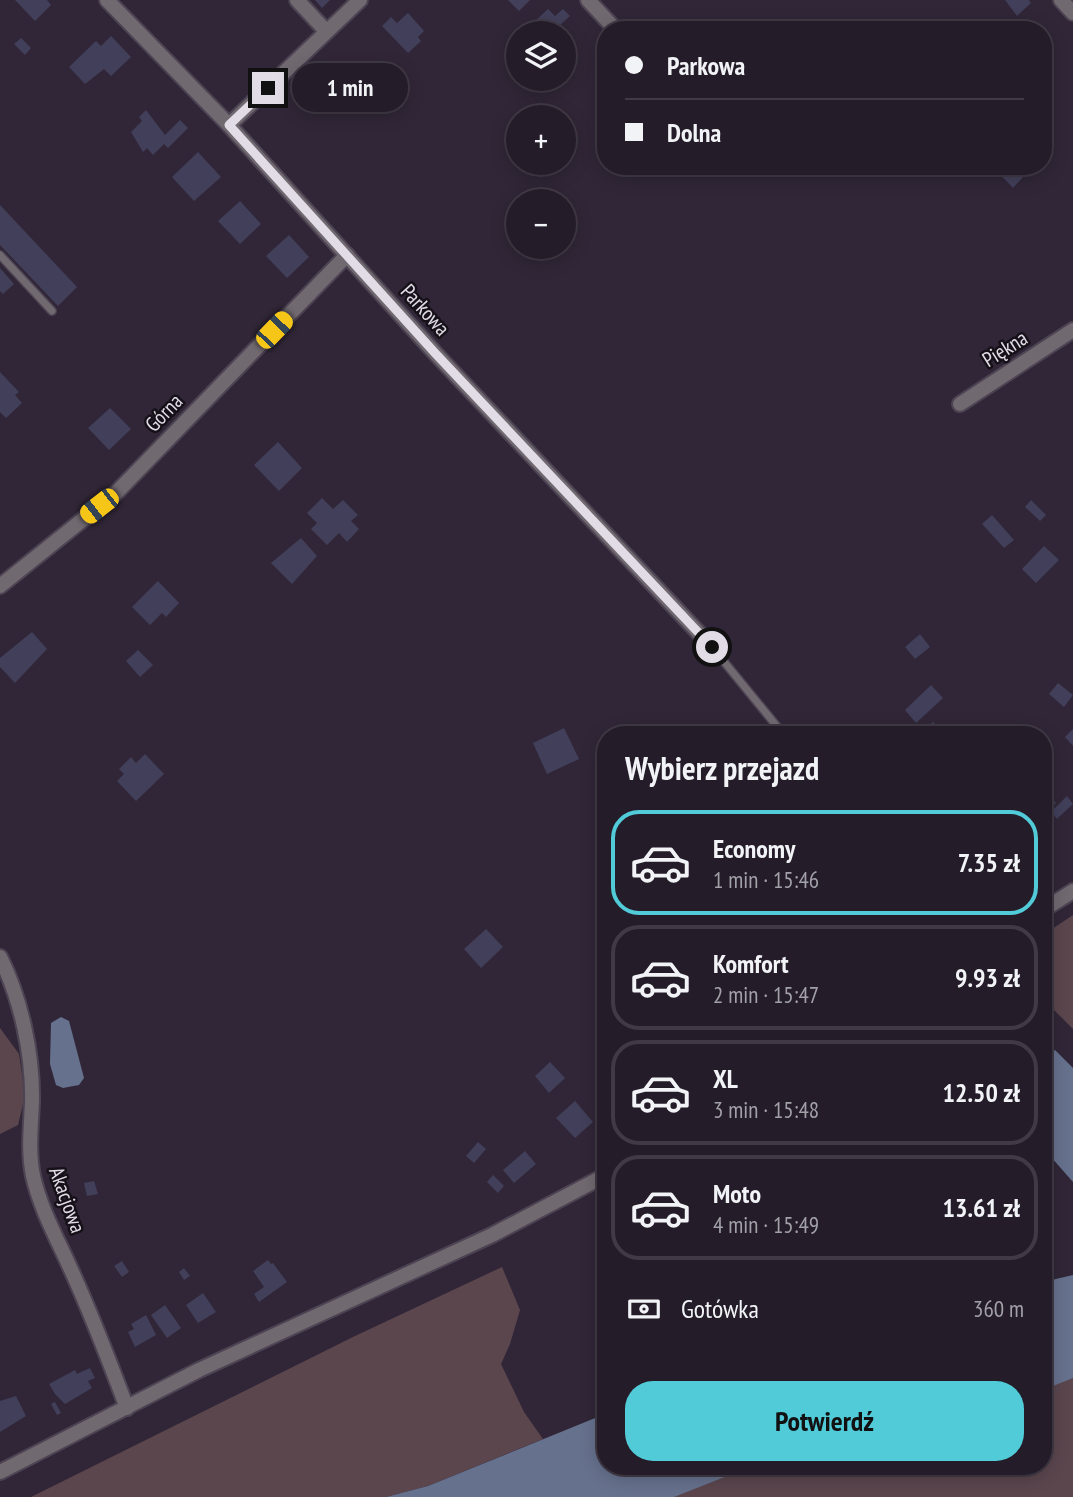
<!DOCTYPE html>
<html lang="pl">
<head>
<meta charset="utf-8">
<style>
	:root { --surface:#241c29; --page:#2c2531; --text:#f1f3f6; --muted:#a3a1a8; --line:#413a46; --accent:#52cbd9 }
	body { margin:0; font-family:"PT Sans Narrow",sans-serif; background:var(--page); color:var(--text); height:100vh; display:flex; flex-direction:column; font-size:26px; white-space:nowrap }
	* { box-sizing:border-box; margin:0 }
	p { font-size:23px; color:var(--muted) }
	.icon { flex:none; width:38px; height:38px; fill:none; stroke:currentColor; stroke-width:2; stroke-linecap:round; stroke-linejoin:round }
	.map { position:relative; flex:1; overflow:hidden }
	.panel { position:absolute; left:597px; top:726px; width:455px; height:749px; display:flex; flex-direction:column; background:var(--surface); border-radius:28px; box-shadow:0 4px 18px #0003,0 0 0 2px var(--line) }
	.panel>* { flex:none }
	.hud { position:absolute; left:597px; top:21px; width:455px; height:154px; border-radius:28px; box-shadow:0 4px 18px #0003,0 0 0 2px var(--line); display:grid; align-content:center; height:154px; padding:0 28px; background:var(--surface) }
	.tools { position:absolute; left:506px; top:21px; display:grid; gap:14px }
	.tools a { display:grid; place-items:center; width:70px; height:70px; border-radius:50%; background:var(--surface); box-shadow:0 4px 18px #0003,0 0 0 2px var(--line); font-size:35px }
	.end { position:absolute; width:32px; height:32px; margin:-16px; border:9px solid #e2dce7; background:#111; box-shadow:0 0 0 4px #111 }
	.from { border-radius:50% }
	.bubble { position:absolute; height:49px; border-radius:24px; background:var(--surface); box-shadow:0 4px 18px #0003,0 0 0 2px var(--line); font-size:23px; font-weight:700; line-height:49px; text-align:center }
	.car { position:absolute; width:21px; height:42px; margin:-21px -10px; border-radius:9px; box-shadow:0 0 5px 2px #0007; background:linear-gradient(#f5c518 24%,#345 0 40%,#f5c518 0 76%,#345 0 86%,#f5c518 0) }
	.hud b { display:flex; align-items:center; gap:24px; height:66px; font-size:26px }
	.hud b+b { border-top:2px solid var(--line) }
	.hud i { width:18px; height:18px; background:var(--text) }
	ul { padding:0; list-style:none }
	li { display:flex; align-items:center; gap:21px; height:105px; margin:0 14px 10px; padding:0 14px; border:4px solid var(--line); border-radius:28px }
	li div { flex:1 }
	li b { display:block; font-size:26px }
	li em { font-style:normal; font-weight:700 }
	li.current { border-color:var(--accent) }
	li>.icon { width:63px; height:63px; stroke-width:1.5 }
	h2 { padding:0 28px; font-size:32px; line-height:84px }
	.pay { display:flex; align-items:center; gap:18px; height:77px; padding:0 28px; font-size:26px }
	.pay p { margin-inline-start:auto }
	.cta { display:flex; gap:14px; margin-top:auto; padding:14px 28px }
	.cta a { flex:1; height:80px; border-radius:28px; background:var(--accent); color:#111; font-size:28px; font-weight:700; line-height:80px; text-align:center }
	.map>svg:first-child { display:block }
	.green { fill:#5b464e }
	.water { fill:#66718d }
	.building { fill:#423f5a }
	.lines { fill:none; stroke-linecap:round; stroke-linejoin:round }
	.service-casing { stroke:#4c4353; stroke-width:10 }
	.minor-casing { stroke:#4c4353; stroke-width:18 }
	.tertiary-casing { stroke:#4c4353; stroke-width:18 }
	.service { stroke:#716970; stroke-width:7 }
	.minor { stroke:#716970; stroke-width:14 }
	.tertiary { stroke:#716970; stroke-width:14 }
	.route { stroke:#e2dce7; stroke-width:9 }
	.labels { text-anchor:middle; stroke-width:5; stroke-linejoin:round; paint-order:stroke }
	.street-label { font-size:21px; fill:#e2dce7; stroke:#161119 }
</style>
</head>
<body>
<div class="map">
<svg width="1073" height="1497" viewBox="0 0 1073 1497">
	<rect width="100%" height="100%" fill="#302637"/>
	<g class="green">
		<path d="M 1073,915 L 1073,1029 L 1043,999 L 1043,935 Z"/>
		<path d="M 0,1028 L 19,1054 L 25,1096 L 18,1125 L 0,1134 Z"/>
		<path d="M 502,1267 L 520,1310 L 510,1344 L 501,1364 L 524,1412 L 543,1439 L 428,1486 L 386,1497 L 31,1497 L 355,1336 Z"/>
		<path d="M 1073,1326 L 1073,1497 L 439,1497 L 606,1466 L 1043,1466 L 1043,1347 Z"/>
	</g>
	<g class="water">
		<path d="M 61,1017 L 69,1021 L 84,1078 L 79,1085 L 63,1088 L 56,1085 L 50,1064 L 51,1023 Z"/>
		<path d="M 1055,1050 L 1073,1068 L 1073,1182 L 1043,1148 L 1043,1058 Z"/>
		<path d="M 1073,1275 L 1073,1378 L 1043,1390 L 1043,1282 Z"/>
		<path d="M 605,1414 L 606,1466 L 750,1467 L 674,1497 L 386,1497 L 428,1486 Z"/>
	</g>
	<g class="building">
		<path d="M 15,0 L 47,0 L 51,5 L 35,21 Z"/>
		<path d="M 315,0 L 330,0 L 322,8 Z"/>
		<path d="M 508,0 L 530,0 L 519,11 Z"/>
		<path d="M 1005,0 L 1029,0 L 1031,3 L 1017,16 Z"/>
		<path d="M 548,9 L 555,16 L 563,9 L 570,16 L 551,33 L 541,33 L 532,24 Z"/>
		<path d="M 408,13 L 424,31 L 418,37 L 421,41 L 408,53 L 382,26 L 391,17 L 397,23 Z"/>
		<path d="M 981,22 L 988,30 L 973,30 Z"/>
		<path d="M 111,36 L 131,57 L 111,76 L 104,69 L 85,84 L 69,67 L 96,41 L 101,46 Z"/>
		<path d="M 21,38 L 31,48 L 25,55 L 14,44 Z"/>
		<path d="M 146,110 L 165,135 L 180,120 L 188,128 L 168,148 L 164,144 L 153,155 L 147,148 L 143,152 L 131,132 L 142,121 L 139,117 Z"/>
		<path d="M 198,152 L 221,177 L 194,201 L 172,177 Z"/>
		<path d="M 992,166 L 1018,166 L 1016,168 L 1024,176 L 1013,188 Z"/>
		<path d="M 240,201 L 261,224 L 240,244 L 218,221 Z"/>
		<path d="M 0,205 L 77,287 L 58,306 L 0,245 Z"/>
		<path d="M 289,235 L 309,257 L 287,278 L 266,256 Z"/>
		<path d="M 0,268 L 14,284 L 3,294 L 0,291 Z"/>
		<path d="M 0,372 L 19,392 L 15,395 L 22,403 L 6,418 L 0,412 Z"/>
		<path d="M 110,408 L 131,429 L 109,450 L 88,428 Z"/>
		<path d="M 278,442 L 302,468 L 279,491 L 254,465 Z"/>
		<path d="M 322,498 L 333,509 L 343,500 L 358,515 L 351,521 L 359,529 L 347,542 L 339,533 L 327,545 L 311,529 L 317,523 L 307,513 Z"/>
		<path d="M 1031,500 L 1046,515 L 1040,521 L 1025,507 Z"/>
		<path d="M 992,515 L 1014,540 L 1004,548 L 982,524 Z"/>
		<path d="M 301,538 L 317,556 L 292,584 L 271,563 Z"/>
		<path d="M 1044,546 L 1059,560 L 1036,583 L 1022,569 Z"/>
		<path d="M 158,581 L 179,603 L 166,617 L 162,613 L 150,625 L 132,607 Z"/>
		<path d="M 32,632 L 47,649 L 15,683 L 0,667 L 0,658 Z"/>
		<path d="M 920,634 L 930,647 L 915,659 L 905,647 Z"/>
		<path d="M 138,650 L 153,665 L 140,677 L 126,661 Z"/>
		<path d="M 1058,683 L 1073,695 L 1064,707 L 1049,694 Z"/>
		<path d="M 931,685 L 943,698 L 916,723 L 905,710 Z"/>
		<path d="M 933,722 L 945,735 L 924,735 L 922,733 Z"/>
		<path d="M 564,728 L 579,759 L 547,774 L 533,743 Z"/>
		<path d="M 1073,729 L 1073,746 L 1065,737 Z"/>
		<path d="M 145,754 L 164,774 L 136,801 L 117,781 L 124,774 L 119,769 L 131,757 L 136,763 Z"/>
		<path d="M 1043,789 L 1056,803 L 1049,810 L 1043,804 Z"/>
		<path d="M 1067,796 L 1073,804 L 1057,819 L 1051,812 Z"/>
		<path d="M 486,929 L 503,947 L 481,968 L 464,949 Z"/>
		<path d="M 550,1062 L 565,1078 L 549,1093 L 535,1076 Z"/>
		<path d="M 575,1101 L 593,1122 L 575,1138 L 556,1118 Z"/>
		<path d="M 478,1142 L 486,1149 L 474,1163 L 466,1156 Z"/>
		<path d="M 525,1151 L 536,1164 L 514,1183 L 503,1170 Z"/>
		<path d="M 493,1175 L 504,1186 L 498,1193 L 487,1182 Z"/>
		<path d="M 94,1181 L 98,1194 L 87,1196 L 84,1183 Z"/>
		<path d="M 606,1239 L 606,1259 L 596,1247 Z"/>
		<path d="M 268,1260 L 271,1264 L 273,1263 L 287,1282 L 259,1302 L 254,1294 L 264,1287 L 253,1271 Z"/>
		<path d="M 122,1261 L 129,1272 L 122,1277 L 114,1266 Z"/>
		<path d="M 184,1268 L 190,1276 L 184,1280 L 179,1272 Z"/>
		<path d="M 203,1293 L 216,1312 L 198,1323 L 186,1305 Z"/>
		<path d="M 165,1305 L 181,1328 L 167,1338 L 151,1315 Z"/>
		<path d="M 146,1315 L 156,1335 L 135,1347 L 128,1332 L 134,1329 L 131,1324 Z"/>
		<path d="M 90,1368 L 95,1378 L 88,1381 L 92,1388 L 65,1404 L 55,1394 L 49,1384 L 75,1370 L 77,1374 Z"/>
		<path d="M 16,1396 L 26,1416 L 0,1432 L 0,1401 Z"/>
		<path d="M 55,1402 L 61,1413 L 57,1415 L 51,1404 Z"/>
	</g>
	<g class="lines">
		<defs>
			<g id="service">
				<path d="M 0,255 L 52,311"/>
				<path d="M 712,647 L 784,735"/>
			</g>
			<g id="minor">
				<path d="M 107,0 L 229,125 L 435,353 L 712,647"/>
				<path d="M 297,0 L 326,31"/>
				<path d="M 588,0 L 616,30"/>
				<path d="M 1061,0 L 1073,13"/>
				<path d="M 229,125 L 360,0"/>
				<path d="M 960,404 L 1073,330"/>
				<path d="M 0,586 L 116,493 L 347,255"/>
				<path d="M 0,957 C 21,999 33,1054 32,1102 C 31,1127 28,1151 33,1176 C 41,1211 59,1242 73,1274 C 93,1318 110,1363 127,1408"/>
			</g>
			<g id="tertiary">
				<path d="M 1043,910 L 1073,891"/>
				<path d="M 0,1472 L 199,1370 L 492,1235 L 606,1175"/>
			</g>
		</defs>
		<use href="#service" class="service-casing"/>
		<use href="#minor" class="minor-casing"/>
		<use href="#tertiary" class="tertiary-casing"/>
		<use href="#service" class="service"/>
		<use href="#minor" class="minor"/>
		<use href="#tertiary" class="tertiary"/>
	</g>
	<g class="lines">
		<path class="route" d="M 268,88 L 229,125 L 435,353 L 712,647"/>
	</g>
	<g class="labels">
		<g class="street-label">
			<text transform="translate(425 310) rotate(48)" y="7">Parkowa</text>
			<text transform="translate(1005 349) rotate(-32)" y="7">Piękna</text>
			<text transform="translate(164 413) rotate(-46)" y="7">Górna</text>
			<text transform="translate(67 1200) rotate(70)" y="7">Akacjowa</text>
		</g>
	</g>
</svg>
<div class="tools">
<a><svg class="icon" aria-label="layers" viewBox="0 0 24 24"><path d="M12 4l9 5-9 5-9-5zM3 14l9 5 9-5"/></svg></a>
<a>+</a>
<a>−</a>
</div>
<i class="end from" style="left:712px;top:647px"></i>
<i class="end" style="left:268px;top:88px"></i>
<div class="bubble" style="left:292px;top:63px;width:116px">1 min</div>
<i class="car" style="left:274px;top:330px;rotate:44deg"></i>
<i class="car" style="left:99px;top:506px;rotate:232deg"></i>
<div class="hud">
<b><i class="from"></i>Parkowa</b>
<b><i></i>Dolna</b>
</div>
<section class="panel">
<h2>Wybierz przejazd</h2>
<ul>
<li class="current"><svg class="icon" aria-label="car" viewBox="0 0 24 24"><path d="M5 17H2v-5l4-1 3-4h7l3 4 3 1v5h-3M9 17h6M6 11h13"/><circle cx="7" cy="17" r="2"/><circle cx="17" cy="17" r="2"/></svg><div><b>Economy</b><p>1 min · 15:46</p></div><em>7.35 zł</em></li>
<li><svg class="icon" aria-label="car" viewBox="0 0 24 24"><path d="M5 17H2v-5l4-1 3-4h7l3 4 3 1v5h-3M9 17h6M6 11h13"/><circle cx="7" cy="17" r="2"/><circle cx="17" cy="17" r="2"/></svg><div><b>Komfort</b><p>2 min · 15:47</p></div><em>9.93 zł</em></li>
<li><svg class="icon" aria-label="car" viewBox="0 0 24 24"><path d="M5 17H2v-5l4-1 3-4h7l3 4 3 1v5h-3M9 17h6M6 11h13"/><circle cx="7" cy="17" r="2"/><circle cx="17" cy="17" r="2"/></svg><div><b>XL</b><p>3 min · 15:48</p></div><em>12.50 zł</em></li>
<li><svg class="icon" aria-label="car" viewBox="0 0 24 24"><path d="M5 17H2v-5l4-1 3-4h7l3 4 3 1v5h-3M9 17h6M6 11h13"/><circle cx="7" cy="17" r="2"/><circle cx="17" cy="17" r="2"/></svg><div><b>Moto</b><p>4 min · 15:49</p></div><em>13.61 zł</em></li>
</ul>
<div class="pay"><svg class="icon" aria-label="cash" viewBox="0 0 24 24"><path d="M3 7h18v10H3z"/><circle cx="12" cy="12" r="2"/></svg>Gotówka<p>360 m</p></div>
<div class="cta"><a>Potwierdź</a></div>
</section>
</div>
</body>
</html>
